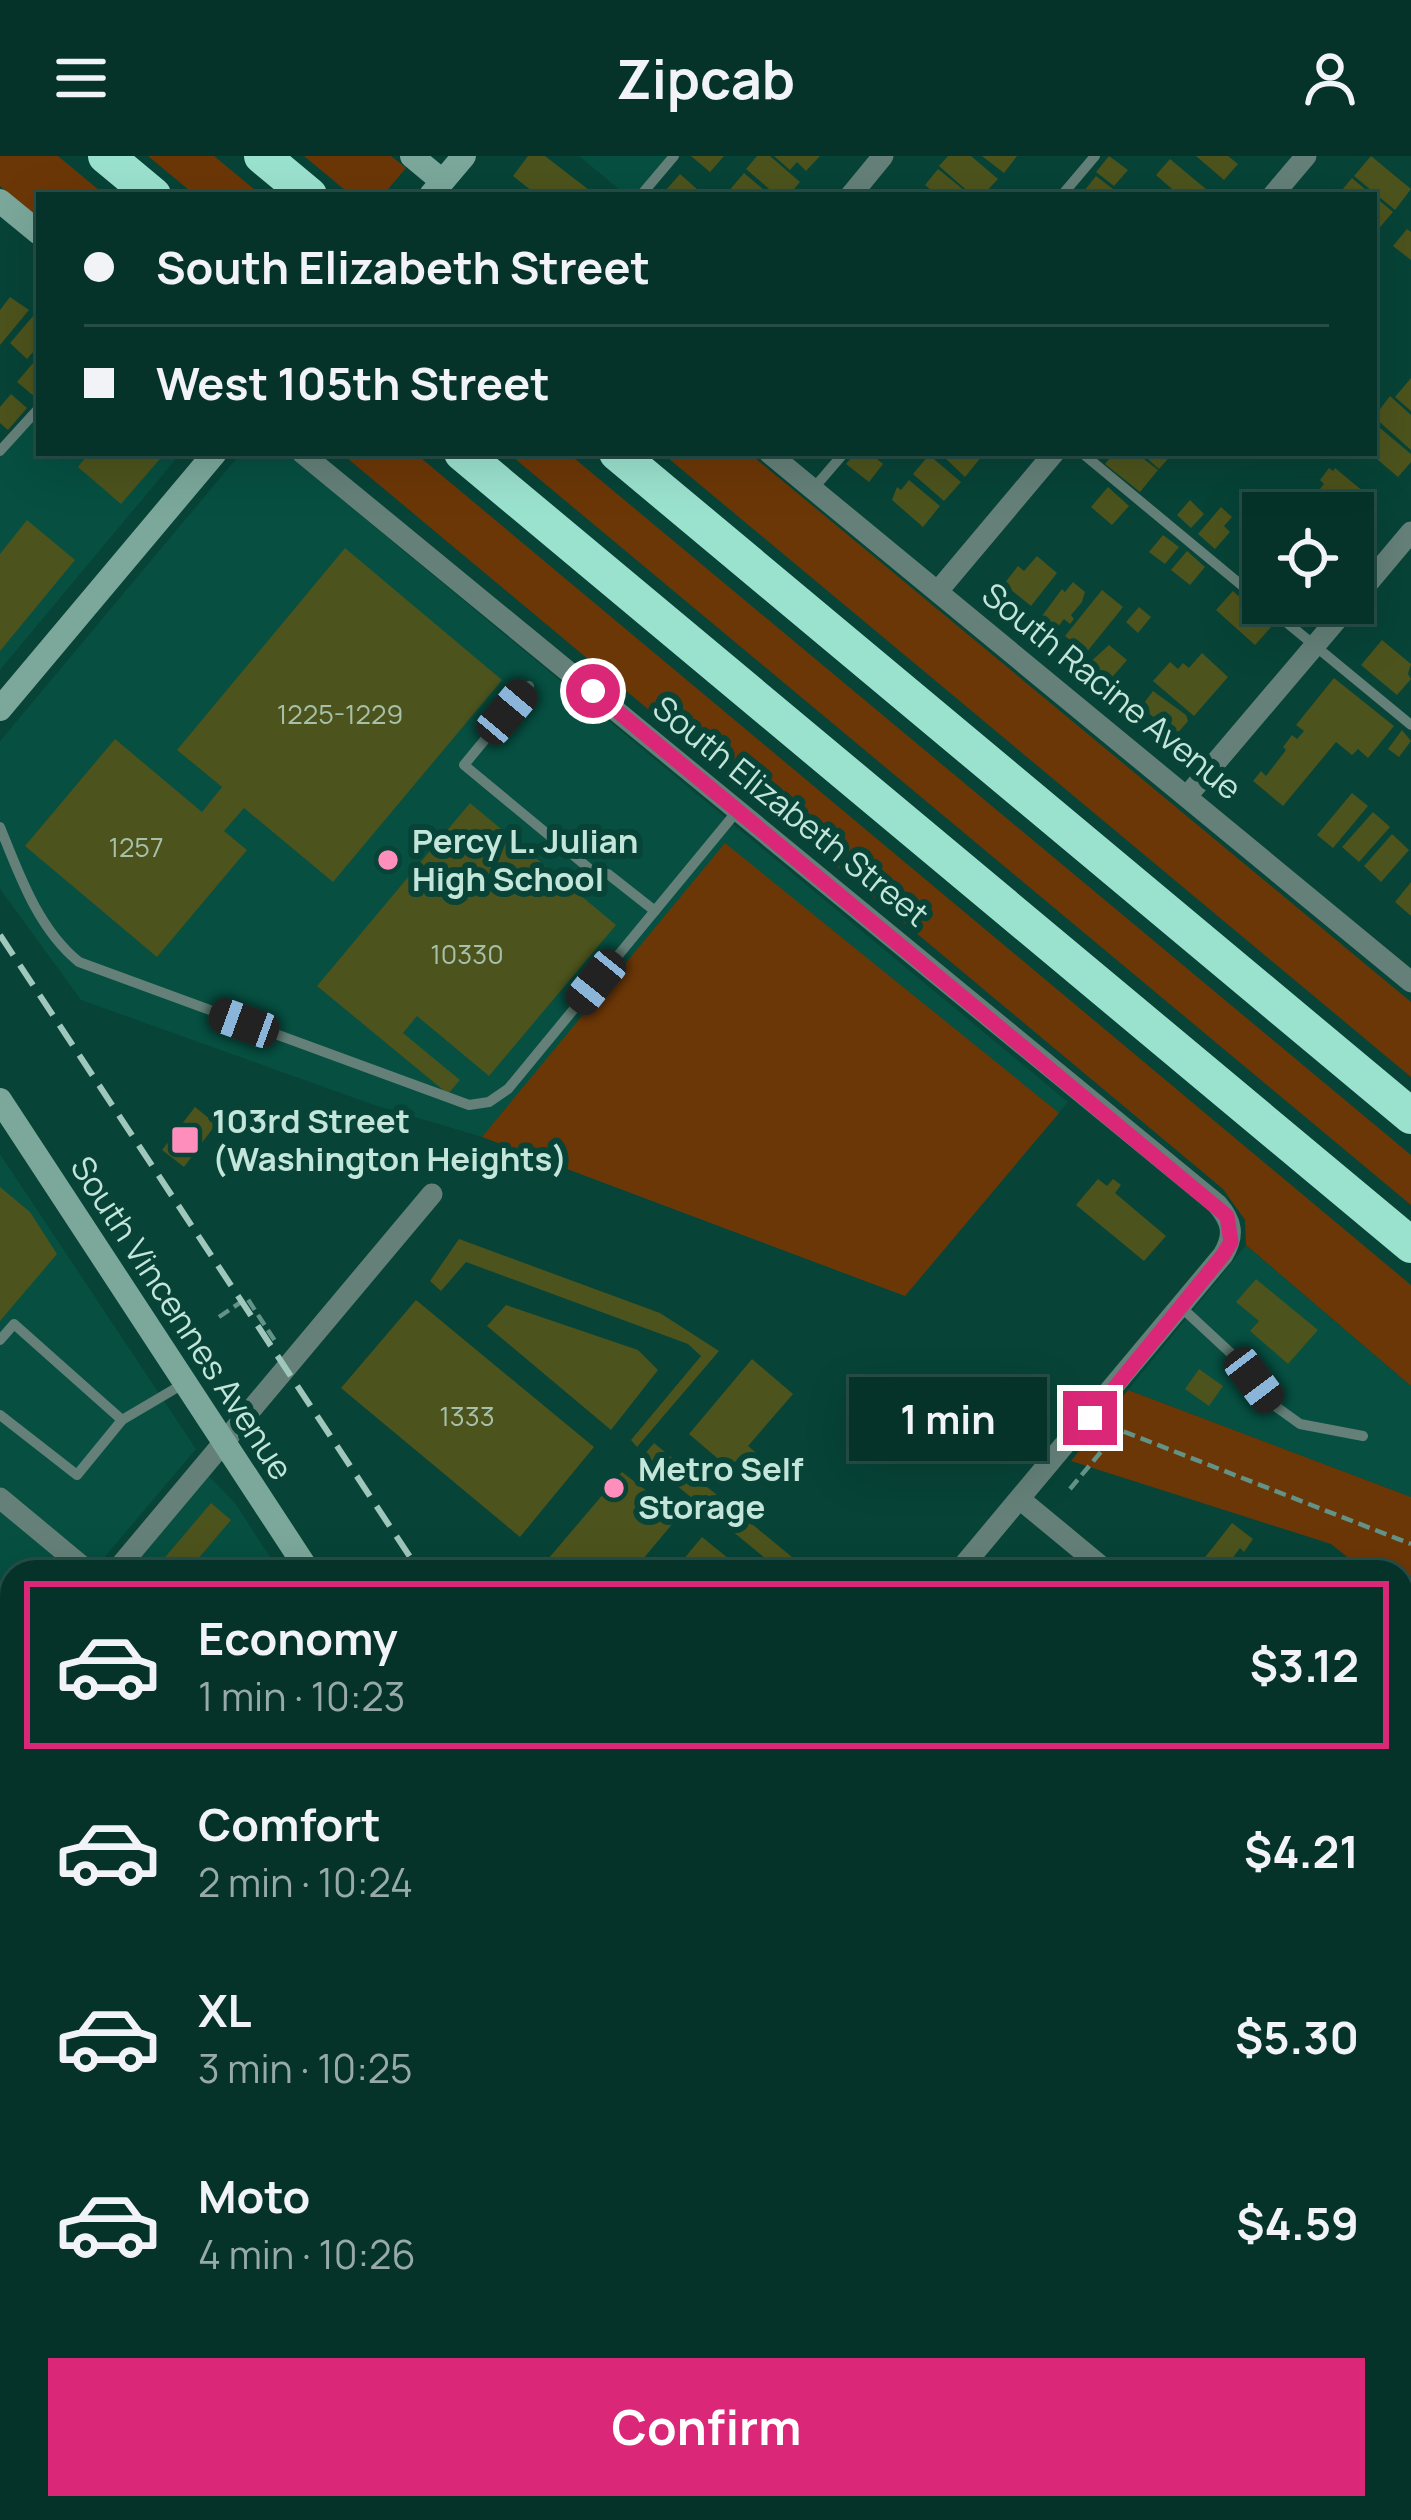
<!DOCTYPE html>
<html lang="en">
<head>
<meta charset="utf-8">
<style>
	:root { --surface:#053229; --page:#0e3a31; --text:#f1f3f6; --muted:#97aaa8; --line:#264d46; --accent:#db2777 }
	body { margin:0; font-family:Manrope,sans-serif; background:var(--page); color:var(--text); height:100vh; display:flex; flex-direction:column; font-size:45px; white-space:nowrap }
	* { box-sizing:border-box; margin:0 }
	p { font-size:39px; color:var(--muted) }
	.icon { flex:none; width:66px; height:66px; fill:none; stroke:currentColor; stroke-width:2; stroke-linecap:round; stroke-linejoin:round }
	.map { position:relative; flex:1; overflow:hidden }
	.sheet { position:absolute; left:0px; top:1404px; width:1413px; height:960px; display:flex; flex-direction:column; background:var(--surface); border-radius:36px 36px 0 0; box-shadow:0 12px 48px #0002,0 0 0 3px var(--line) }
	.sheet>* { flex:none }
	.hud { position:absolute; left:36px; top:36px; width:1341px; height:264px; border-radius:0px; box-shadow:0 12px 48px #0002,0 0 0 3px var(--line); display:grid; align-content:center; height:264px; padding:0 48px; background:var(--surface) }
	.controls { position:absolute; left:1242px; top:336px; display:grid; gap:24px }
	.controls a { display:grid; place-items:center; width:132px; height:132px; border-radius:0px; background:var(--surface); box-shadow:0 12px 48px #0002,0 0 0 3px var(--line); font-size:60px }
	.end { position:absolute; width:54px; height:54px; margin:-27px; border:15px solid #db2777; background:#fff; box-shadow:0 0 0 6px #fff }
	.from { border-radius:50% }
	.bubble { position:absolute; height:84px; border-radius:0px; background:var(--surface); box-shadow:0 12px 48px #0002,0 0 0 3px var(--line); font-size:39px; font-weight:700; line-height:84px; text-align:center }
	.car { position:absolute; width:36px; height:72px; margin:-36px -18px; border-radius:15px; box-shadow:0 0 9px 3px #0007; background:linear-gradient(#222 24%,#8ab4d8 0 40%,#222 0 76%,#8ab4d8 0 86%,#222 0) }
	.hud b { display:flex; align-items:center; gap:42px; height:114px; font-size:45px }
	.hud b+b { border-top:3px solid var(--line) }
	.hud i { width:30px; height:30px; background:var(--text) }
	ul { padding:21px 0 0; list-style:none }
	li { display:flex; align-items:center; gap:36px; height:168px; margin:0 24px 18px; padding:0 24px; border:6px solid transparent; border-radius:0px }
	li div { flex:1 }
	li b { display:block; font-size:45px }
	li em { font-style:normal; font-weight:700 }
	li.active { border-color:var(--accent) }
	li>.icon { width:108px; height:108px; stroke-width:1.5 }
	.primary-button { display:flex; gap:24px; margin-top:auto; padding:24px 48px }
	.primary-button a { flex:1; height:138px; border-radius:0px; background:var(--accent); color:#fff; font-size:48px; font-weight:700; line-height:138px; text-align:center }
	header { display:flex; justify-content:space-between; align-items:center; height:156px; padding:0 48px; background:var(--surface); font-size:54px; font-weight:700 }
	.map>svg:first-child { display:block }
	.built { fill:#064f41 }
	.green { fill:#6c3707 }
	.building { fill:#4d531c }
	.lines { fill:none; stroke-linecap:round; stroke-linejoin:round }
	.path { stroke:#639287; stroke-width:4.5; stroke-dasharray:12 6; stroke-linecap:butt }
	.lane { stroke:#648078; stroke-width:10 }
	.street { stroke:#648078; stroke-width:21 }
	.secondary { stroke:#7ba89b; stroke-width:24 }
	.highway { stroke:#9be2ce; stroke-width:36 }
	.rail { stroke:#a0c7bc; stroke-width:6; stroke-dasharray:24 12; stroke-linecap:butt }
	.route { stroke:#db2777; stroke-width:15 }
	.poi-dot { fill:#fe8ebc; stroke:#074337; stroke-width:4.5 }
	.labels { text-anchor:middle; stroke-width:12; stroke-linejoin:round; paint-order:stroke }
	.number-label { font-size:27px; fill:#a6c0aa }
	.street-label { font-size:33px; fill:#c3e5da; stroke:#074337 }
	.poi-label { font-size:33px; font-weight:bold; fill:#c3e5da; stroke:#074337; text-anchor:start }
</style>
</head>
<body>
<header><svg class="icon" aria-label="menu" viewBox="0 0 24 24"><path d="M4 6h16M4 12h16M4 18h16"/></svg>Zipcab<svg class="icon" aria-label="person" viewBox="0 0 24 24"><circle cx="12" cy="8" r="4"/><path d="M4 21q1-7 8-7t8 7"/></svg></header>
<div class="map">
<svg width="1411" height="2364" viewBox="0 0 1411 2364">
	<rect width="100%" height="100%" fill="#074337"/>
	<g class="built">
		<path d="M 579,0 L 670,0 L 637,39 L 626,39 Z"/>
		<path d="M 39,252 L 39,297 L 181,297 L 0,514 L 0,295 Z"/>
		<path d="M 241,297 L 286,297 L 1068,946 L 905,1140 L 482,981 L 371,948 L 81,844 L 0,733 L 0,585 Z"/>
		<path d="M 0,998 L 196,1293 L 92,1416 L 12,1416 L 12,1480 L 0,1475 Z"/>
		<path d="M 1246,1089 L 1411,1230 L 1411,1341 L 1128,1234 Z"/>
		<path d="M 209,1320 L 235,1347 L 280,1416 L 129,1416 Z"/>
	</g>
	<g class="green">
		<path d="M 0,0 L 58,0 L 105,39 L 39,39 L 39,63 L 0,30 Z"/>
		<path d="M 148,0 L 214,0 L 261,39 L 195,39 Z"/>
		<path d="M 304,0 L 391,0 L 406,12 L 383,39 L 351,39 Z"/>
		<path d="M 341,297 L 415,297 L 1411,1129 L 1411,1230 L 1246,1089 L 1245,1064 L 1223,1033 Z"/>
		<path d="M 508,297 L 568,297 L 1411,999 L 1411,1049 Z"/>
		<path d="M 662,297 L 749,297 L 1411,846 L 1411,921 Z"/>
		<path d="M 725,687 L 1059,957 L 905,1140 L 482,981 Z"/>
		<path d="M 1128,1234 L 1411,1341 L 1411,1453 L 1401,1445 L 1401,1416 L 1366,1416 L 1331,1388 L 1071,1305 Z"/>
		<path d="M 1401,1704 L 1411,1712 L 1411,2040 L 1401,2032 Z"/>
	</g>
	<g class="building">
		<path d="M 528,0 L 545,0 L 589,34 L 585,39 L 537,39 L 513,20 Z"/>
		<path d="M 691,0 L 724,0 L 710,16 Z"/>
		<path d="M 757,0 L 770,0 L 800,26 L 789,39 L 776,39 L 746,13 Z"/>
		<path d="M 774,0 L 820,0 L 806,15 L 797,6 L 790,14 Z"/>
		<path d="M 948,0 L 971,0 L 998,23 L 983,39 L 972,39 L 939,10 Z"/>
		<path d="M 982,0 L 1017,0 L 1004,17 Z"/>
		<path d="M 1109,0 L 1128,14 L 1114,30 L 1096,16 Z"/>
		<path d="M 1196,0 L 1228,0 L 1238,8 L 1224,24 Z"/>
		<path d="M 1371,0 L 1411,33 L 1395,54 L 1354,20 Z"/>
		<path d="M 1170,3 L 1213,39 L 1179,39 L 1156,19 Z"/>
		<path d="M 938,13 L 970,39 L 937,39 L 925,29 Z"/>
		<path d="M 744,17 L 770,39 L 728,36 Z"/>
		<path d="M 680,18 L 698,34 L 693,39 L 672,39 L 666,34 Z"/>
		<path d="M 1096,20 L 1113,33 L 1108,39 L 1090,39 L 1084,35 Z"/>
		<path d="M 1352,22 L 1372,39 L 1338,39 Z"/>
		<path d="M 1374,40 L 1393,56 L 1374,78 Z"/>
		<path d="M 1407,73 L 1411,76 L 1411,104 L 1393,90 Z"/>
		<path d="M 10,141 L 29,154 L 0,189 L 0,154 Z"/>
		<path d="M 34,159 L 39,163 L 39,189 L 27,203 L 10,187 Z"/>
		<path d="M 39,200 L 39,236 L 35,241 L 17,226 Z"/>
		<path d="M 1411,222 L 1411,255 L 1395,241 Z"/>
		<path d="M 11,238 L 27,252 L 8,274 L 0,267 L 0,251 Z"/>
		<path d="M 1390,240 L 1411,259 L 1411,294 L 1374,261 Z"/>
		<path d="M 1374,267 L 1411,298 L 1411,306 L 1398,321 L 1370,297 L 1374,297 Z"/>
		<path d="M 89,297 L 165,297 L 121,348 L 78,311 Z"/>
		<path d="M 855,297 L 870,297 L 883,308 L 869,326 L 846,308 Z"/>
		<path d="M 940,297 L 979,297 L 982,300 L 965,321 Z"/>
		<path d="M 1114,297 L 1136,297 L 1158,314 L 1140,336 L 1105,308 Z"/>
		<path d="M 1141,297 L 1173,297 L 1159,313 Z"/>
		<path d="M 929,299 L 961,326 L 944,345 L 913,318 Z"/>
		<path d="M 1329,312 L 1333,315 L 1335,312 L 1376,346 L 1360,366 L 1320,333 L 1324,328 L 1320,324 Z"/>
		<path d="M 909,324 L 940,350 L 923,371 L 892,344 L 897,331 L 901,334 Z"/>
		<path d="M 1108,331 L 1129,350 L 1112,369 L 1091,351 Z"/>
		<path d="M 1190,344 L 1204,358 L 1191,372 L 1177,359 Z"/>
		<path d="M 1221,351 L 1232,361 L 1224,370 L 1230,376 L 1215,393 L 1198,378 Z"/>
		<path d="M 27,364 L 75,404 L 0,495 L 0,398 Z"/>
		<path d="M 1163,379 L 1179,391 L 1165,408 L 1149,396 Z"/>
		<path d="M 345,392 L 502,524 L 333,726 L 244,652 L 224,675 L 247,694 L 157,801 L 25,690 L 115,583 L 202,656 L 222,631 L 177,594 Z"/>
		<path d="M 1187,395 L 1205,411 L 1190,429 L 1171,414 Z"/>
		<path d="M 1037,400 L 1057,417 L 1031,450 L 1004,428 L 1018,410 L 1024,415 Z"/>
		<path d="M 1263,402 L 1263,435 L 1247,421 Z"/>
		<path d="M 1073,426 L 1085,436 L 1082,446 L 1071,459 L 1074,463 L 1070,468 L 1064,463 L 1054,476 L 1039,464 L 1062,433 L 1065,436 Z"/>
		<path d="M 1102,434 L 1123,451 L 1086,497 L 1065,480 Z"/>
		<path d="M 1233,435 L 1272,470 L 1255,489 L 1216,454 Z"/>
		<path d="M 1139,451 L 1151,461 L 1138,477 L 1126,466 Z"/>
		<path d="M 1382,484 L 1411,508 L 1408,518 L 1411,523 L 1397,539 L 1361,509 Z"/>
		<path d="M 1109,489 L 1127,504 L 1109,525 L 1088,508 Z"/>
		<path d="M 1202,497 L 1228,521 L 1194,560 L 1153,525 L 1170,506 L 1178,513 L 1183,507 L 1189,512 Z"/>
		<path d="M 1334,522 L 1394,570 L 1368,602 L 1358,593 L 1352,599 L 1336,586 L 1283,650 L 1253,625 L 1261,615 L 1266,620 L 1286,594 L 1283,591 L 1292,579 L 1297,583 L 1304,575 L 1296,569 Z"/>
		<path d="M 1153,535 L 1186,559 L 1188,565 L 1176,579 L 1141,551 Z"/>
		<path d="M 1402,574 L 1411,585 L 1399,601 L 1388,593 Z"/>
		<path d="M 1352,637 L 1368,650 L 1333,692 L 1317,679 Z"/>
		<path d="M 470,647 L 616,769 L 489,920 L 417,860 L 403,877 L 460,924 L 448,938 L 317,830 Z"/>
		<path d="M 1373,656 L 1390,671 L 1359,706 L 1342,691 Z"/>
		<path d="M 1392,678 L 1409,694 L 1381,726 L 1364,710 Z"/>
		<path d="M 1411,726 L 1411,760 L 1395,746 Z"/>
		<path d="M 195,951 L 216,968 L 184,1011 L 162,994 Z"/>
		<path d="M 1098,1023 L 1107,1030 L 1113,1023 L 1121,1029 L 1115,1037 L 1166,1080 L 1144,1105 L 1076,1049 Z"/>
		<path d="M 0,1031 L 30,1056 L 57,1098 L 0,1165 Z"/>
		<path d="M 459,1083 L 660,1157 L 719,1195 L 637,1291 L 631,1284 L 701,1200 L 688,1188 L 466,1106 L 441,1135 L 430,1125 Z"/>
		<path d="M 1256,1123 L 1318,1174 L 1288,1208 L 1250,1175 L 1259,1165 L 1236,1146 Z"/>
		<path d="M 416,1144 L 594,1291 L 520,1381 L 341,1232 Z"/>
		<path d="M 506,1149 L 638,1194 L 658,1214 L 611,1274 L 487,1170 Z"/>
		<path d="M 752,1203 L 793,1238 L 748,1290 L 760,1300 L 750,1311 L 738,1302 L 730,1313 L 689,1278 Z"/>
		<path d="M 1199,1213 L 1223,1230 L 1209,1250 L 1185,1233 Z"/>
		<path d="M 654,1287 L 810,1416 L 782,1416 L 642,1301 Z"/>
		<path d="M 622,1316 L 679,1360 L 632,1416 L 537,1416 Z"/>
		<path d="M 211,1347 L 231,1364 L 192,1410 L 200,1416 L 173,1416 L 161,1406 Z"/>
		<path d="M 1232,1367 L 1253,1383 L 1244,1396 L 1240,1392 L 1222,1416 L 1208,1416 L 1199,1409 Z"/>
		<path d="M 702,1381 L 745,1416 L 673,1416 Z"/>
		<path d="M 12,1617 L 12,1668 L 0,1657 L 0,1631 Z"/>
		<path d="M 1411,2147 L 1411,2181 L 1401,2193 L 1401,2159 Z"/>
		<path d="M 0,2202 L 12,2212 L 12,2221 L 0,2236 Z"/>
		<path d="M 1401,2237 L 1411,2245 L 1411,2258 L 1401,2270 Z"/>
		<path d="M 1401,2292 L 1411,2300 L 1411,2329 L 1401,2320 Z"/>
		<path d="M 458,2352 L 500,2352 L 510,2364 L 473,2364 Z"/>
		<path d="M 652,2352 L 688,2352 L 694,2357 L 689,2364 L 666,2364 Z"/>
		<path d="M 822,2352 L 846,2352 L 850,2355 L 843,2364 L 812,2364 Z"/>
		<path d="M 1335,2352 L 1363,2352 L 1353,2364 L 1325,2364 Z"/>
		<path d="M 1366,2352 L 1394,2352 L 1384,2364 L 1356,2364 Z"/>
	</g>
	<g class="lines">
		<g class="path">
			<path d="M 219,1161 L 247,1142 L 275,1185"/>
			<path d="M 1107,1269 L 1411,1388"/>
			<path d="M 1070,1333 L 1120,1273"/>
		</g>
		<g class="lane">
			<path d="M 641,39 L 674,0"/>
			<path d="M 1062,39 L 1095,0"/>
			<path d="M 0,295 L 39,252"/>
			<path d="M 1082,297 L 1263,447"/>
			<path d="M 813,333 L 844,297"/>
			<path d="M 1263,447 L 1411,569"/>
			<path d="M 529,530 L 464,609 L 591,714 L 608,718 L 655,755"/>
			<path d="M 0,671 C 19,718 38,773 79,806 L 469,949 L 489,946 L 508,933 L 738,654"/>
			<path d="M 1181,1151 L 1236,1202 L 1271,1247 L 1300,1268 L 1363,1280"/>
			<path d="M 0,1184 L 14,1168 L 122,1264"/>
			<path d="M 0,1259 L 77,1319 L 122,1264 L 183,1228"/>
			<path d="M 1401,2279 L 1411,2287"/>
			<path d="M 442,2352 L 457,2364"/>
			<path d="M 363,2364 L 373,2352"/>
		</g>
		<g class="street">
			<path d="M 851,39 L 883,0"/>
			<path d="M 1273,39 L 1306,0"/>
			<path d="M 302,297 L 1217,1048 C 1232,1065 1235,1079 1223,1099 L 958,1416"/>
			<path d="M 769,297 L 1411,826"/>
			<path d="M 938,435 L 1054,297"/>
			<path d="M 1353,445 L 1411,376"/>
			<path d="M 1188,639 L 1351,447"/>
			<path d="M 0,1342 L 89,1416"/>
			<path d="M 1021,1344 L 1108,1416"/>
			<path d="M 115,1416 L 432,1038"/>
			<path d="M 0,1514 L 12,1520"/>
			<path d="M 0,1551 L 12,1537"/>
			<path d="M 1401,1659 L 1411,1668"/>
			<path d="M 1401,2073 L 1411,2081"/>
			<path d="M 0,2117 L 12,2128"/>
			<path d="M 247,2352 L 256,2364"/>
			<path d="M 1227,2352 L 1235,2364"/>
			<path d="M 1253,2352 L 1268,2364"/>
			<path d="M 155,2364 L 165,2352"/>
			<path d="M 566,2364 L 576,2352"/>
		</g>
		<g class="secondary">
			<path d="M 412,0 L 442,25"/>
			<path d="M 431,39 L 464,0"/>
			<path d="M 0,45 L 39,77"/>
			<path d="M 0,553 L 215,297"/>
			<path d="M 0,944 L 309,1416"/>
			<path d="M 927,2352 L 935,2364"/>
		</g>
		<g class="highway">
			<path d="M 106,0 L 153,39"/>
			<path d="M 262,0 L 309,39"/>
			<path d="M 462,297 L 1411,1089"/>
			<path d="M 617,297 L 1411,960"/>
		</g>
		<g class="rail">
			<path d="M 0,779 L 420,1416"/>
			<path d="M 1041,2352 L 1049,2364"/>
		</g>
	</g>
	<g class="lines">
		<path class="route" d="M 593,535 L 1227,1060 L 1231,1086 L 1223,1099 L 1090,1262"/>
	</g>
	<g class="poi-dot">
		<circle cx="388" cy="704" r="12"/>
		<rect x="170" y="969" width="30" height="30" rx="6"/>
		<circle cx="614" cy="1332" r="12"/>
	</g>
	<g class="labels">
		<g class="number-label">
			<text x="340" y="568">1225-1229</text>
			<text x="136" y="701">1257</text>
			<text x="467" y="808">10330</text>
			<text x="467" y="1270">1333</text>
		</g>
		<g class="street-label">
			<text transform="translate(1112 535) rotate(39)" y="12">South Racine Avenue</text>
			<text transform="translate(791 655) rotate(39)" y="12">South Elizabeth Street</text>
			<text transform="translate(182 1162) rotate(57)" y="12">South Vincennes Avenue</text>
		</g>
		<g class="poi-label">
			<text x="412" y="697">Percy L. Julian<tspan x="412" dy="38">High School</tspan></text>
			<text x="212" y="977">103rd Street<tspan x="212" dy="38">(Washington Heights)</tspan></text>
			<text x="638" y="1325">Metro Self<tspan x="638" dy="38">Storage</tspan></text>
		</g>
	</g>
</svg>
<div class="controls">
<a><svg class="icon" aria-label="locate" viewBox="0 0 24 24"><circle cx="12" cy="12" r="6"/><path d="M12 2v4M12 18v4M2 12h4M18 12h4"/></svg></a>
</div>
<i class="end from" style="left:593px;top:535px"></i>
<i class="end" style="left:1090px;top:1262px"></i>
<div class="bubble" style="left:849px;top:1221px;width:198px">1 min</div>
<i class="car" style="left:507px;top:556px;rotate:40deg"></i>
<i class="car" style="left:596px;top:826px;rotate:219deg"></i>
<i class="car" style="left:244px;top:867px;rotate:290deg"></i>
<i class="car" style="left:1254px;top:1224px;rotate:143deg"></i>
<div class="hud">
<b><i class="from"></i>South Elizabeth Street</b>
<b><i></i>West 105th Street</b>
</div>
<section class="sheet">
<ul>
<li class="active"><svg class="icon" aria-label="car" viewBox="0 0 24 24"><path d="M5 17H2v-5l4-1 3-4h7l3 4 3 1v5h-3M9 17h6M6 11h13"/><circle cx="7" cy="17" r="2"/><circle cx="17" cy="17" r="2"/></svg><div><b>Economy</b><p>1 min · 10:23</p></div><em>$3.12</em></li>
<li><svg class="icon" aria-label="car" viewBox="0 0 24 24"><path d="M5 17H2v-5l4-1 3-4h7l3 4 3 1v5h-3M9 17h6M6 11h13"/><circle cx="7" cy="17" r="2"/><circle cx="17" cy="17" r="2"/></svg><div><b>Comfort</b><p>2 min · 10:24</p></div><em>$4.21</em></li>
<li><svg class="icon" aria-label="car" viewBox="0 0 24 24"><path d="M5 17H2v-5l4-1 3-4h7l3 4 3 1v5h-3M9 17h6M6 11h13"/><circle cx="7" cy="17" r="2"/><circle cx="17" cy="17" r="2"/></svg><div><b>XL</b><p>3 min · 10:25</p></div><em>$5.30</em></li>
<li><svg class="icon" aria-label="car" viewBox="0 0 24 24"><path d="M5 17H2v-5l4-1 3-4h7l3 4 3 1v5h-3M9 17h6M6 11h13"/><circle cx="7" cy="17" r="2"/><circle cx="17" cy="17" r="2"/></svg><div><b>Moto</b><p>4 min · 10:26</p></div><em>$4.59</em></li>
</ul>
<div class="primary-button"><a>Confirm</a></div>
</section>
</div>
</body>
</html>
